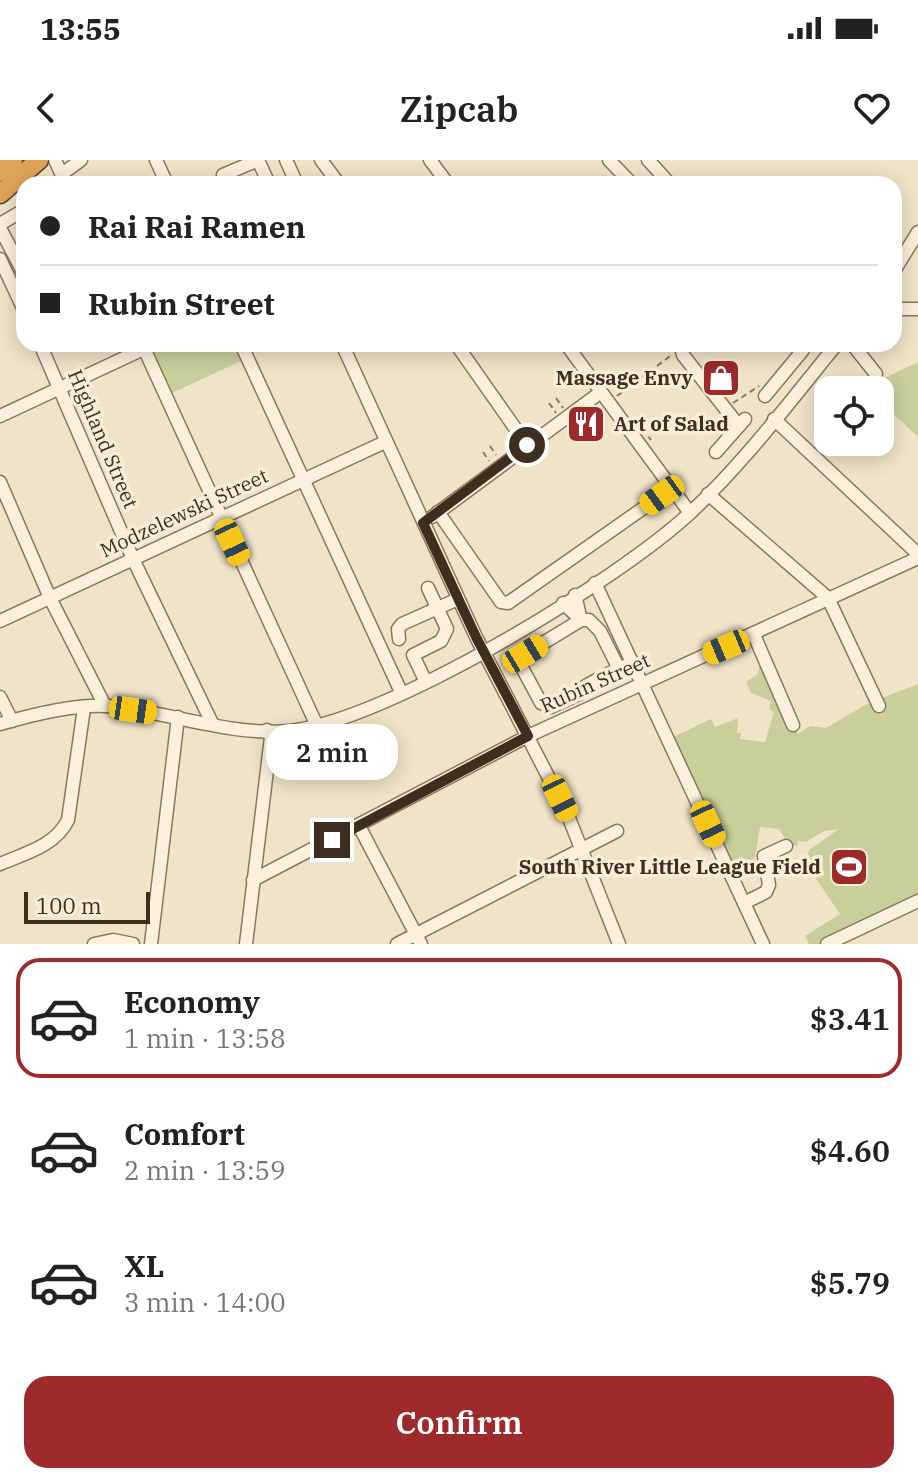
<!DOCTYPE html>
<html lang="en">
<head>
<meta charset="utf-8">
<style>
	:root { --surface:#fff; --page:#f6f6f6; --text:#222; --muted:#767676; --line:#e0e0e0; --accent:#9e2a2b }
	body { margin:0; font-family:"IBM Plex Serif",serif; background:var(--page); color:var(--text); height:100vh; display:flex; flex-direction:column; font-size:30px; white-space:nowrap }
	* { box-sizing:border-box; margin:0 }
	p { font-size:26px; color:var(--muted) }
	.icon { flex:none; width:44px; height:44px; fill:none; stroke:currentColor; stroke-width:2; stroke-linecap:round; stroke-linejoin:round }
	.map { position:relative; height:784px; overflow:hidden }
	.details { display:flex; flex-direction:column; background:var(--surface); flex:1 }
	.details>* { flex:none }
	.banner { position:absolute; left:16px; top:16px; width:886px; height:176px; border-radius:24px; box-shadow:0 4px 20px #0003; display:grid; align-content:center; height:176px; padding:0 24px; background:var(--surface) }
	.buttons { position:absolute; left:814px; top:216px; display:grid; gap:16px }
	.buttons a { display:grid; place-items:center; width:80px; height:80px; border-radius:16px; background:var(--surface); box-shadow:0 4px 20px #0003; font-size:40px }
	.scale { position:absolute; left:24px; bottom:20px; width:126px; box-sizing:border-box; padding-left:8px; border:4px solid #3d2e20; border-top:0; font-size:22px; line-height:28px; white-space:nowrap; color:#3d2e20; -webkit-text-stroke:6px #f7eed8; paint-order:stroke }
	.end { position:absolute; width:36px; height:36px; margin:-18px; border:10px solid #3d2e20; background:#fff; box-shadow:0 0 0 4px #fff }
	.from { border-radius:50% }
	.bubble { position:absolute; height:56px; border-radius:24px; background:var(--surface); box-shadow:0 4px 20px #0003; font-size:26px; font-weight:600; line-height:56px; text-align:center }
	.car { position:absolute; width:24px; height:48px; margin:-24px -12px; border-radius:10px; box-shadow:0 0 6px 2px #0007; background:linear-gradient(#f5c518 24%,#345 0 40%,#f5c518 0 76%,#345 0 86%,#f5c518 0) }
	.banner b { display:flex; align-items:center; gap:28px; height:76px; font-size:30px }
	.banner b+b { border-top:2px solid var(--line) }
	.banner i { width:20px; height:20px; background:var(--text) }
	ul { padding:14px 0 0; list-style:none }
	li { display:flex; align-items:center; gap:24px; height:120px; margin:0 16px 12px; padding:0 8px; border:4px solid transparent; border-radius:24px }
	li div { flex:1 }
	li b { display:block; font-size:30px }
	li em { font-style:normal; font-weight:600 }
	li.active { border-color:var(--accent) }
	li>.icon { width:72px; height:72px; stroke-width:1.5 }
	.primary-button { display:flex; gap:16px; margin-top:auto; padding:16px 24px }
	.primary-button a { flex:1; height:92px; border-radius:24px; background:var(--accent); color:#fff; font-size:32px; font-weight:600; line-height:92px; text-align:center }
	.status { display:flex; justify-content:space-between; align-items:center; height:56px; padding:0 40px; background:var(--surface); direction:ltr }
	.status svg { height:22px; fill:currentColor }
	header { display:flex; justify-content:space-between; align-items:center; height:104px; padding:0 24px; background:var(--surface); font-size:36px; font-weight:600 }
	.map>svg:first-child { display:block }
	.green { fill:#c9cf9b }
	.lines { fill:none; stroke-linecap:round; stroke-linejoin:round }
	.minor-casing { stroke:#8d765c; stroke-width:15 }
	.highway-casing { stroke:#5b4430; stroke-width:21 }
	.path { stroke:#8d765c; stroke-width:2; stroke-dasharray:6 4; stroke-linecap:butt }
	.minor { stroke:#faf1dc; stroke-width:12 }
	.highway { stroke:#e0a458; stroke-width:18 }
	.route { stroke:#3d2e20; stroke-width:10 }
	.labels { text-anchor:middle; stroke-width:7; stroke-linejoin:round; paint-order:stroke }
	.poi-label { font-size:20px; font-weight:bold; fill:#3d2e20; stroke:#f7eed8; text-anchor:end }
	.street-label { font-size:20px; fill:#3d2e20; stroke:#f7eed8 }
</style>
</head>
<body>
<div class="status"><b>13:55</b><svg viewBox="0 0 49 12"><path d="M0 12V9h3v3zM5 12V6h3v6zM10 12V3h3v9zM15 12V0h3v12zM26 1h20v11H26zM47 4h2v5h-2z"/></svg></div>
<header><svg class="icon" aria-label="back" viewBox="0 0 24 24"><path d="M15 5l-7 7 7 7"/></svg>Zipcab<svg class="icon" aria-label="heart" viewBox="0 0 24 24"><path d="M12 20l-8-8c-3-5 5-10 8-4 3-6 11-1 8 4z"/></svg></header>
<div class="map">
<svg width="918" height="784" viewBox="0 0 918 784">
	<rect width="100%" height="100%" fill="#f0e4c8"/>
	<g class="green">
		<path d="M 166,184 L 233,184 L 241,201 L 170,234 L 151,195 L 153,190 Z"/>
		<path d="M 918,202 L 918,277 L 880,241 L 880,230 L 866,227 Z"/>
		<path d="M 760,502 L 798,574 L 810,566 L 826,568 L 867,544 L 918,524 L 918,741 L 827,784 L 809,784 L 805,776 L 840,754 L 806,704 L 809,690 L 839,669 L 824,671 L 806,682 L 798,681 L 797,686 L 789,685 L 779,669 L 760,667 L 753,708 L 732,716 L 669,579 L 711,559 L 715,567 L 738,558 L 737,573 L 741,573 L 740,579 L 765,582 L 774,552 L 769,549 L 771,541 L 751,533 L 746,522 L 758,514 Z"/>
	</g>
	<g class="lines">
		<defs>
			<g id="minor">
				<path d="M 55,0 L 66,24"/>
				<path d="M 156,0 L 167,24"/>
				<path d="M 258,0 L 269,24"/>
				<path d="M 286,0 L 297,24"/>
				<path d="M 321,0 L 339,24"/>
				<path d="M 430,0 L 448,24"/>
				<path d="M 609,0 L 632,24"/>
				<path d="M 648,0 L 670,24"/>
				<path d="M 62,14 L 81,0"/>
				<path d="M 223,15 L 258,0"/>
				<path d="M 0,64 L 24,50"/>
				<path d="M 0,68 L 22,110"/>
				<path d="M 0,99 L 24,150"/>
				<path d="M 894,111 L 918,72"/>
				<path d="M 894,149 L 918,149"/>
				<path d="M 40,184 L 133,399 L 212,563"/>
				<path d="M 142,184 L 317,566"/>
				<path d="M 241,184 L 401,532"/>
				<path d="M 342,184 L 476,477 L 567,653 L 619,784"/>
				<path d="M 456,184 L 527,285"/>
				<path d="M 566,184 L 690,353"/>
				<path d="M 680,184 L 683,195 L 739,266"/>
				<path d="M 852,184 L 876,214"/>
				<path d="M 765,236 L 803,190 L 796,184"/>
				<path d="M 0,256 L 154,184"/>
				<path d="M 774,259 L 918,394"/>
				<path d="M 716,292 L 745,259"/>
				<path d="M 0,322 L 50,438 L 105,546"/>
				<path d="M 708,334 L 828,438 L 879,546"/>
				<path d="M 438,352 L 501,442 L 508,443 L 672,328"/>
				<path d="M 432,357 L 601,232"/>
				<path d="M 595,423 L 763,784"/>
				<path d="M 563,443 L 581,460 L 575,435"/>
				<path d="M 0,461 L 385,282"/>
				<path d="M 754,475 L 793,565"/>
				<path d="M 399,479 L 398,469 L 402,464 L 458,439"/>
				<path d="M 619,509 L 600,471 L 589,460 L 581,460 L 525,494 L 519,502 L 541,543 L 551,547 L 579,534 L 581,529 C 598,518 615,511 633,502"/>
				<path d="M 425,520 L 413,495 L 441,481 L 447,469 L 428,428"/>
				<path d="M 0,537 L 12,561"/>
				<path d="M 0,564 C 31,555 75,544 107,546 C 166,551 228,576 288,571 C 384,563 617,421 690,353 C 744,303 790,241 837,184"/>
				<path d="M 359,666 L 421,784"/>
				<path d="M 0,704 C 26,693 55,686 68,660 L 84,548"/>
				<path d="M 253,720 L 528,576 L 918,398"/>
				<path d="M 744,743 L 766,732 L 769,725 L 764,696 L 786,686"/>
				<path d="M 94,784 L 113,780 L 133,784"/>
				<path d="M 151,784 L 178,557"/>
				<path d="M 246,784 L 271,577 L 267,570"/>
				<path d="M 397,784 L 617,671"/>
				<path d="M 827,784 L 918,741"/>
			</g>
			<g id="highway">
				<path d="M 0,12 L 13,0"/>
				<path d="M 0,34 L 39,0"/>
			</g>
		</defs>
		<use href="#minor" class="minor-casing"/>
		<use href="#highway" class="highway-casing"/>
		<g class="path">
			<path d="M 539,184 L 542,189"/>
			<path d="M 617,236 L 673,194"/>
			<path d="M 556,238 L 563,248"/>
			<path d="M 549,243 L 556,253"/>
			<path d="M 733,243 L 759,226"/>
			<path d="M 636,261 L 651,280"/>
			<path d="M 490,286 L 496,295"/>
			<path d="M 483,292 L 489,301"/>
		</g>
		<use href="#minor" class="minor"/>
		<use href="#highway" class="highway"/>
	</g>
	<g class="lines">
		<path class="route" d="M 332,680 L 528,576 L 476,477 L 423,363 L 527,285"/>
	</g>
	<defs>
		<symbol id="shop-square" viewBox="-11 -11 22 22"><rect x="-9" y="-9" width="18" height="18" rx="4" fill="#9e2a2b" stroke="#f7eed8"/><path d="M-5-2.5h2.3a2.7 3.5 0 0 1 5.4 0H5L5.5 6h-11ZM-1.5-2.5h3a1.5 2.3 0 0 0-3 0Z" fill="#fff"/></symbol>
		<symbol id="restaurant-square" viewBox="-11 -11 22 22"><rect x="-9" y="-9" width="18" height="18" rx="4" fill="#9e2a2b" stroke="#f7eed8"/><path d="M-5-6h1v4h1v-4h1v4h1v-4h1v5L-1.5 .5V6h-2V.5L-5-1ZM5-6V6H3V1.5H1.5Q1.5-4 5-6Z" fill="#fff"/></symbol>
		<symbol id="stadium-square" viewBox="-11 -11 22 22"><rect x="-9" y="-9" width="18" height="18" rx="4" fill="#9e2a2b" stroke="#f7eed8"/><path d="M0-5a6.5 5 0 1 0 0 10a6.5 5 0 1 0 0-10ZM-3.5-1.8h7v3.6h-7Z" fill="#fff"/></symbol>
	</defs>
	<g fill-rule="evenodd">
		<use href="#shop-square" x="699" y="196" width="44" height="44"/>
		<use href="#restaurant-square" x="564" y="242" width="44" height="44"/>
		<use href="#stadium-square" x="827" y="685" width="44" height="44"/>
	</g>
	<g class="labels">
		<g class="poi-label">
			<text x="693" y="225">Massage Envy</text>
			<text x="614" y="271" text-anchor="start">Art of Salad</text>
			<text x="821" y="714">South River Little League Field</text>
		</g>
		<g class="street-label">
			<text transform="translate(103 279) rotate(67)" y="7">Highland Street</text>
			<text transform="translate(184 353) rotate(-25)" y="7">Modzelewski Street</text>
			<text transform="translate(595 523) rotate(-24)" y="7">Rubin Street</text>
		</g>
	</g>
</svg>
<div class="buttons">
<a><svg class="icon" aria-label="locate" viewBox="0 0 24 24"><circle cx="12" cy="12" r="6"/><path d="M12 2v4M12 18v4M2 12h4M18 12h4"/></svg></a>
</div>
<div class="scale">100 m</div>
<i class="end from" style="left:527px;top:285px"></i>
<i class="end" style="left:332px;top:680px"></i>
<div class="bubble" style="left:266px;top:564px;width:132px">2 min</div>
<i class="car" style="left:662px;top:335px;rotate:234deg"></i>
<i class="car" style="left:232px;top:382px;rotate:155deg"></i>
<i class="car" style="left:726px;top:487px;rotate:247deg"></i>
<i class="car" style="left:525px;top:494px;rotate:59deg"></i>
<i class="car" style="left:133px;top:550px;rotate:98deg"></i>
<i class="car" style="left:560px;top:638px;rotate:154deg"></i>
<i class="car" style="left:708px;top:664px;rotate:155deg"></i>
<div class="banner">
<b><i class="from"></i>Rai Rai Ramen</b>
<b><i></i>Rubin Street</b>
</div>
</div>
<section class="details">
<ul>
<li class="active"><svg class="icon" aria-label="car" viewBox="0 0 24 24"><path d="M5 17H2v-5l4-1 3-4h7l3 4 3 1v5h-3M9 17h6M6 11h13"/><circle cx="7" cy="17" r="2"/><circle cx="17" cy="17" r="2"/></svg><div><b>Economy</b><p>1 min · 13:58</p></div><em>$3.41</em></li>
<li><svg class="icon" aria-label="car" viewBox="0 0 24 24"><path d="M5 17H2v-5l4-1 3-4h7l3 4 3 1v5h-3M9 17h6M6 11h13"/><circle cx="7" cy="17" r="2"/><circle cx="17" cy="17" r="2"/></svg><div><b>Comfort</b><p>2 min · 13:59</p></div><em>$4.60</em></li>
<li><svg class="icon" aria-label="car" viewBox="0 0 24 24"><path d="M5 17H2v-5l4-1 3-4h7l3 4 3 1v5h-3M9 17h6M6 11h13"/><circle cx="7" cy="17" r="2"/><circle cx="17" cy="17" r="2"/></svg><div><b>XL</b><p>3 min · 14:00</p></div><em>$5.79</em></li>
</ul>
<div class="primary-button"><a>Confirm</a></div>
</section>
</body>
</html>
